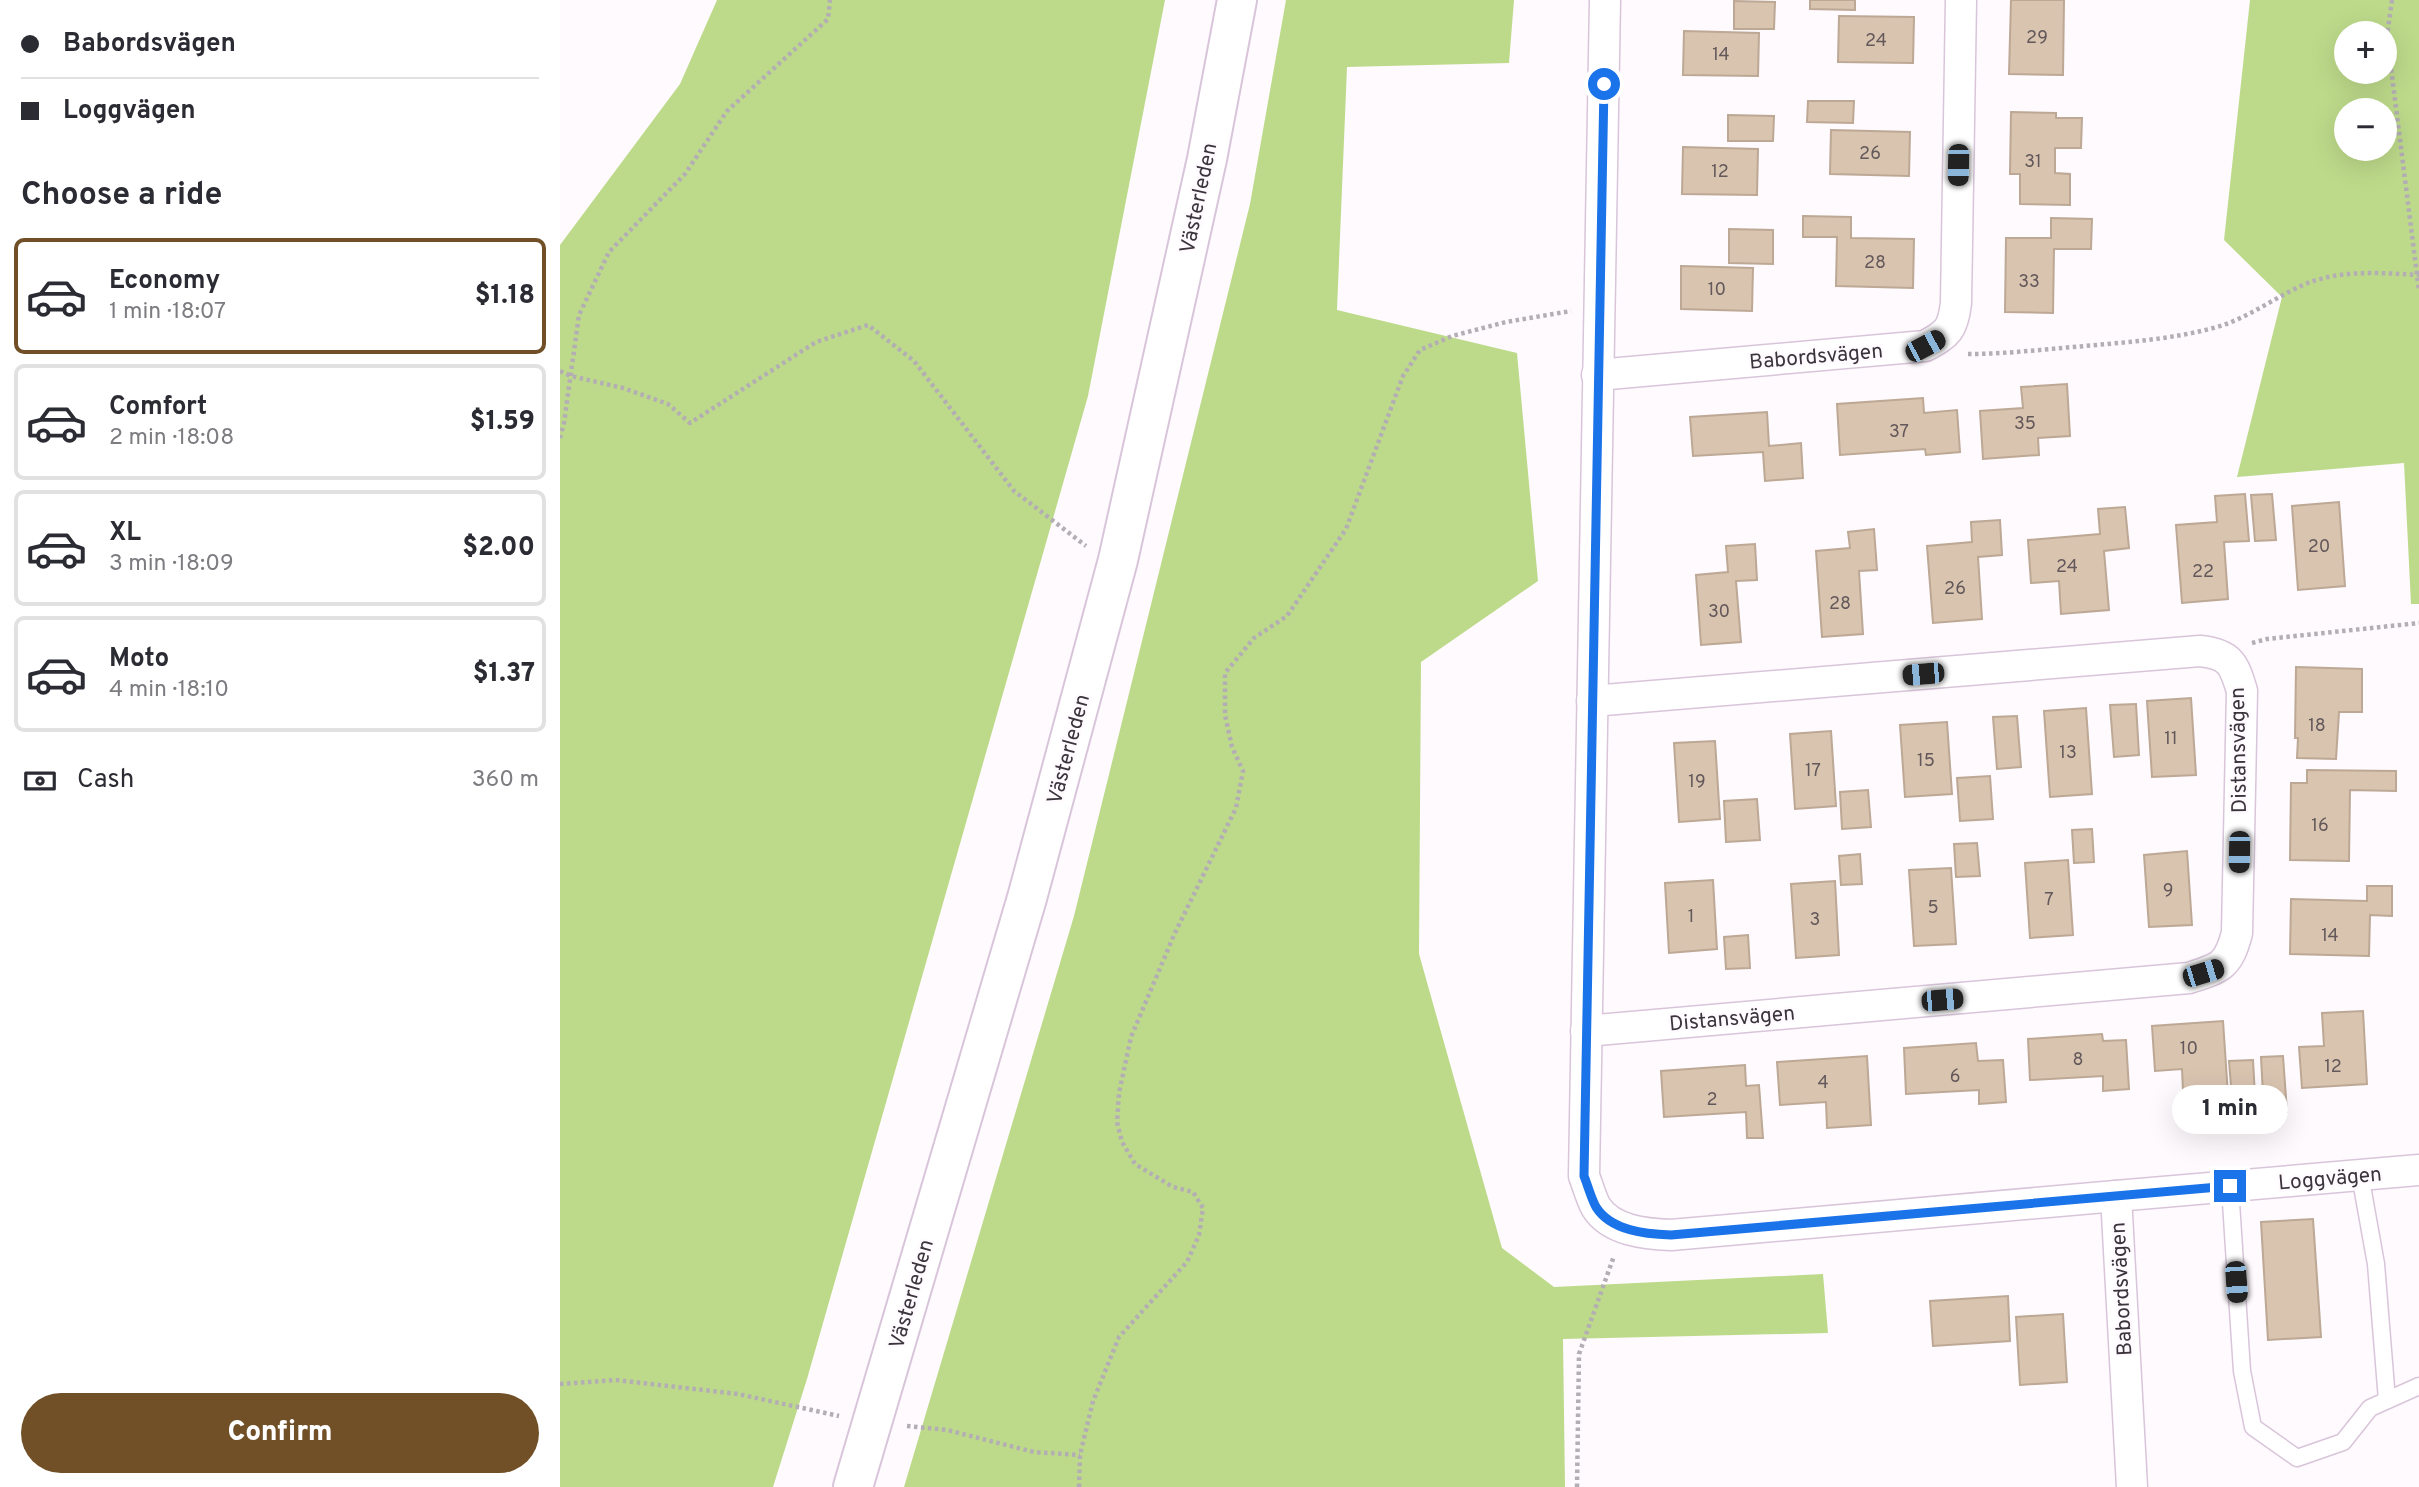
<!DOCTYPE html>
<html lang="en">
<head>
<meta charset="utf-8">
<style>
	:root { --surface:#fff; --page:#f2f2f3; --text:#2b2b33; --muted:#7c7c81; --line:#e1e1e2; --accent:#714f27 }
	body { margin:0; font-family:Overpass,sans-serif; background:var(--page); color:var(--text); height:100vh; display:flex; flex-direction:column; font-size:26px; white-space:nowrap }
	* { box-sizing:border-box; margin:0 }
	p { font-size:23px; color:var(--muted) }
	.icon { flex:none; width:38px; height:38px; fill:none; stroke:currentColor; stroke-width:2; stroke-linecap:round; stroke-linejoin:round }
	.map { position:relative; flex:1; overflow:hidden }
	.panel { display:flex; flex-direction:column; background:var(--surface); width:560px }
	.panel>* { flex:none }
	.guide { display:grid; align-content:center; height:154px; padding:0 21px; background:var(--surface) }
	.fabs { position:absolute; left:1774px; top:21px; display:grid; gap:14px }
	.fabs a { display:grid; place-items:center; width:63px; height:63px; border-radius:50%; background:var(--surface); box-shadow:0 7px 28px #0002; font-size:35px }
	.end { position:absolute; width:32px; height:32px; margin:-16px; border:9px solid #1a73e8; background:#fff; box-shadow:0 0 0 4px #fff }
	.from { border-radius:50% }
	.bubble { position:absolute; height:49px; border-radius:24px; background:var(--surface); box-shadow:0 7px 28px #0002; font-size:23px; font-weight:800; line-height:49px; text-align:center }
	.car { position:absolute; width:21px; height:42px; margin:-21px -10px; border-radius:9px; box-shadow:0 0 5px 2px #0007; background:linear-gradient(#222 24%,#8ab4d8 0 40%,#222 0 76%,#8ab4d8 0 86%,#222 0) }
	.guide b { display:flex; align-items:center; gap:24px; height:66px; font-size:26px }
	.guide b+b { border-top:2px solid var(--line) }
	.guide i { width:18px; height:18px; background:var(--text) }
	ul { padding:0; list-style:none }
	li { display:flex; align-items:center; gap:21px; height:116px; margin:0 14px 10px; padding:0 7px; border:4px solid var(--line); border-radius:10px }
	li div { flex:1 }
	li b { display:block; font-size:26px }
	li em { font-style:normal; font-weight:800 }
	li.current { border-color:var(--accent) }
	li>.icon { width:63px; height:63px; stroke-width:1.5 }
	h2 { padding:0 21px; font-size:32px; line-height:84px }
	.pay { display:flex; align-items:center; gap:18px; height:77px; padding:0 21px; font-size:26px }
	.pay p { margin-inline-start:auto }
	.button { display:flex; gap:14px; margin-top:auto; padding:14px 21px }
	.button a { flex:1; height:80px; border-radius:42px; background:var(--accent); color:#fff; font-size:28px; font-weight:800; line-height:80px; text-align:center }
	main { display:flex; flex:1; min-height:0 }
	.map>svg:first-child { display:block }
	.forest { fill:#bdda8a; fill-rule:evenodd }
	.building { fill:#d9c4b0; stroke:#bca894; stroke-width:2 }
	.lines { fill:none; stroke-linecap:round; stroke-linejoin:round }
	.lane-casing { stroke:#d9c5da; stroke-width:19 }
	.street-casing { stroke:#d9c5da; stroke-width:33 }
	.secondary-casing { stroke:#d9c5da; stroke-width:42 }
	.path { stroke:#b3aeb4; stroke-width:4.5; stroke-dasharray:3.5 3.5; stroke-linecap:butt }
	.lane { stroke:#fff; stroke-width:16 }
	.street { stroke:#fff; stroke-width:30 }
	.secondary { stroke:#fff; stroke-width:38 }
	.route { stroke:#1a73e8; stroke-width:9 }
	.labels { text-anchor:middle; stroke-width:5; stroke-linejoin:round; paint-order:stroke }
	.number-label { font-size:18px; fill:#63585a }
	.street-label { font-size:21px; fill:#3c343d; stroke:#fefafe }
</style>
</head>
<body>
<main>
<section class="panel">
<div class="guide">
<b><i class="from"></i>Babordsvägen</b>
<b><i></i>Loggvägen</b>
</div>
<h2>Choose a ride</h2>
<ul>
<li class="current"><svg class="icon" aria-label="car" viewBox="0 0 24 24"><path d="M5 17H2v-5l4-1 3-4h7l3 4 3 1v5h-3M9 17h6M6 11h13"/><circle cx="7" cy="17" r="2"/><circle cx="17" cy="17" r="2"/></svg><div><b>Economy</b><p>1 min · 18:07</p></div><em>$1.18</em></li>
<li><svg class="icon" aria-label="car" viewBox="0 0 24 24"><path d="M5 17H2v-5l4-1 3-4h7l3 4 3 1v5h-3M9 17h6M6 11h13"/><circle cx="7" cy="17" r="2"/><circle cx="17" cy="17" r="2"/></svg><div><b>Comfort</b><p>2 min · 18:08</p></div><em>$1.59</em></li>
<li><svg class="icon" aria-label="car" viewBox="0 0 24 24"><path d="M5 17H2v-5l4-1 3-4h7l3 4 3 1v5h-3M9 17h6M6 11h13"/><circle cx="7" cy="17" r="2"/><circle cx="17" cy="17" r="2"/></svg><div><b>XL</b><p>3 min · 18:09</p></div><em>$2.00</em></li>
<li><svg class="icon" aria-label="car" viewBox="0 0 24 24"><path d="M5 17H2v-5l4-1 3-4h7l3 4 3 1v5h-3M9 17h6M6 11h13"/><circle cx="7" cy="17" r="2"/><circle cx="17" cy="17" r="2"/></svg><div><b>Moto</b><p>4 min · 18:10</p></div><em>$1.37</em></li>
</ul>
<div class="pay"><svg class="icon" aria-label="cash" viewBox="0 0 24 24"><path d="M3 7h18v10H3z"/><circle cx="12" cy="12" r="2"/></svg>Cash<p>360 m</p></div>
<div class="button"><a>Confirm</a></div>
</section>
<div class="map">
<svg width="1859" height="1487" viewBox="0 0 1859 1487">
	<rect width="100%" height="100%" fill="#fefafe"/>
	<g class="forest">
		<path d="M 157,0 L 605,0 L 528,396 L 247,1379 L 213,1487 L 0,1487 L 0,245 L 120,84 Z"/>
		<path d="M 726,0 L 954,0 L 949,63 L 787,67 L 777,310 L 957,353 L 978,581 L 861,662 L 859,954 L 942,1248 L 994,1287 L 1263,1274 L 1268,1333 L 1003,1339 L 1005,1487 L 344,1487 L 514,916 L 690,204 Z"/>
		<path d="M 1690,0 L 1859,0 L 1859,604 L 1851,604 L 1844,463 L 1677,477 L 1722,297 L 1664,240 ZM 1787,33 L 1825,33 L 1825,72 L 1787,72 ZM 1787,110 L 1825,110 L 1825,149 L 1787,149 Z"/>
	</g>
	<g class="building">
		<path d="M 1250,0 L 1295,0 L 1295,10 L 1250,9 Z"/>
		<path d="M 1451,0 L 1504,0 L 1503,75 L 1449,74 Z"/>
		<path d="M 1174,1 L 1215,2 L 1214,29 L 1174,29 Z"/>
		<path d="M 1279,16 L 1354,17 L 1353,63 L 1278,62 Z"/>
		<path d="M 1124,31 L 1199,33 L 1198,76 L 1123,75 Z"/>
		<path d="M 1248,101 L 1294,101 L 1293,123 L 1247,122 Z"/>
		<path d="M 1451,112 L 1496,113 L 1496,118 L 1522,118 L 1521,148 L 1495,148 L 1495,173 L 1510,174 L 1510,205 L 1460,204 L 1460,174 L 1450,174 Z"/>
		<path d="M 1168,115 L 1214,116 L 1213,141 L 1168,141 Z"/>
		<path d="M 1271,130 L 1350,132 L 1349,176 L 1270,174 Z"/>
		<path d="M 1123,147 L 1198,149 L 1197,195 L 1122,194 Z"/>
		<path d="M 1243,216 L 1291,217 L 1291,238 L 1354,239 L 1353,288 L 1276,286 L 1277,237 L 1243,237 Z"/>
		<path d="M 1491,218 L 1532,219 L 1531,249 L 1494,249 L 1493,313 L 1445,312 L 1446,238 L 1491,238 Z"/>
		<path d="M 1169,229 L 1213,230 L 1213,264 L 1169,263 Z"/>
		<path d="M 1121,266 L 1193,268 L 1192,311 L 1121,309 Z"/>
		<path d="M 1507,384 L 1510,436 L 1478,438 L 1479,455 L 1423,459 L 1420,411 L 1463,408 L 1461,387 Z"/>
		<path d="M 1363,398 L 1364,413 L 1397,410 L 1400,452 L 1366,455 L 1365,449 L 1280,455 L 1277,404 Z"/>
		<path d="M 1207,412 L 1209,446 L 1241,443 L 1243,478 L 1205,481 L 1203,452 L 1133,456 L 1130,417 Z"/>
		<path d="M 1685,494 L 1689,541 L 1664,542 L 1668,599 L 1622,603 L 1616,525 L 1657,522 L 1655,496 Z"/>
		<path d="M 1712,494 L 1716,540 L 1695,541 L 1691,495 Z"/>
		<path d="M 1779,502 L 1785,586 L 1738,590 L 1732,506 Z"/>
		<path d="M 1565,507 L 1569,548 L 1544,551 L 1549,610 L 1501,614 L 1499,581 L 1471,583 L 1468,540 L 1540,534 L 1538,509 Z"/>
		<path d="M 1440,520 L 1442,555 L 1418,557 L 1422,619 L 1373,623 L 1367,546 L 1412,542 L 1411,522 Z"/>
		<path d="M 1314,529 L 1317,570 L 1299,571 L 1303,634 L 1262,637 L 1256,551 L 1290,548 L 1288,532 Z"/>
		<path d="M 1195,544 L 1197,580 L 1176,581 L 1181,642 L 1141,645 L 1136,575 L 1168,572 L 1166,546 Z"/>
		<path d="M 1736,667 L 1802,669 L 1802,712 L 1779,712 L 1776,759 L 1737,758 L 1738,738 L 1735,738 Z"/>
		<path d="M 1631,698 L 1636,775 L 1592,777 L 1587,701 Z"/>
		<path d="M 1576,704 L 1579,755 L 1554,757 L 1550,705 Z"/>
		<path d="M 1526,708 L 1532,794 L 1490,797 L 1484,711 Z"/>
		<path d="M 1457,716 L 1461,767 L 1437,769 L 1433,717 Z"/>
		<path d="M 1387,722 L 1392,794 L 1345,797 L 1340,725 Z"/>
		<path d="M 1271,731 L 1276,806 L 1235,809 L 1230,734 Z"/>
		<path d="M 1155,741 L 1160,819 L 1119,822 L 1114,743 Z"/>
		<path d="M 1747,770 L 1836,771 L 1836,791 L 1790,790 L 1789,861 L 1730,860 L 1731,783 L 1747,783 Z"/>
		<path d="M 1430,776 L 1433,819 L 1400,821 L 1397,778 Z"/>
		<path d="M 1308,790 L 1311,827 L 1282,829 L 1280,792 Z"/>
		<path d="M 1197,799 L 1200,840 L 1166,842 L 1164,801 Z"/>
		<path d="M 1532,829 L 1534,862 L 1514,863 L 1512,830 Z"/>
		<path d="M 1417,843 L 1420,876 L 1396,877 L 1394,844 Z"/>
		<path d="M 1627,851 L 1632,925 L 1589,927 L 1584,855 Z"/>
		<path d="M 1300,854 L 1302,884 L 1281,885 L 1279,856 Z"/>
		<path d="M 1508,860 L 1513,935 L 1470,938 L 1465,863 Z"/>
		<path d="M 1391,868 L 1396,944 L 1354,946 L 1349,870 Z"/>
		<path d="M 1153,880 L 1157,949 L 1109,953 L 1105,883 Z"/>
		<path d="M 1275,881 L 1279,955 L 1236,958 L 1231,884 Z"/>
		<path d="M 1807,886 L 1832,886 L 1832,916 L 1810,915 L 1809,956 L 1730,954 L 1731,899 L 1807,901 Z"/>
		<path d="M 1188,935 L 1190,968 L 1166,969 L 1164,937 Z"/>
		<path d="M 1803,1011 L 1807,1084 L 1742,1088 L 1739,1047 L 1764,1046 L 1762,1013 Z"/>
		<path d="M 1663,1021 L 1669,1110 L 1624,1113 L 1622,1069 L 1595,1071 L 1592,1026 Z"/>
		<path d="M 1542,1034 L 1543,1041 L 1566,1040 L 1569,1089 L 1543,1091 L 1543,1076 L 1470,1080 L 1468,1039 Z"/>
		<path d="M 1416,1043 L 1418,1061 L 1443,1060 L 1446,1102 L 1419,1104 L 1419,1090 L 1346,1094 L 1344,1048 Z"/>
		<path d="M 1307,1056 L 1311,1125 L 1267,1128 L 1266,1102 L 1220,1105 L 1217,1062 Z"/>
		<path d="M 1723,1056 L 1727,1112 L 1704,1113 L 1701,1057 Z"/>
		<path d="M 1693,1060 L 1695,1096 L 1672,1098 L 1669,1061 Z"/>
		<path d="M 1185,1065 L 1186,1086 L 1199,1085 L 1203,1138 L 1187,1138 L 1186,1112 L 1104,1117 L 1101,1071 Z"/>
		<path d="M 1753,1219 L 1761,1337 L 1708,1340 L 1701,1222 Z"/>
		<path d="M 1448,1296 L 1450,1341 L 1373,1346 L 1370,1301 Z"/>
		<path d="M 1503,1314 L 1507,1382 L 1460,1385 L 1456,1317 Z"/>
	</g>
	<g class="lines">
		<defs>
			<g id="lane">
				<path d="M 1800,1175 L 1816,1264 L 1827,1400"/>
				<path d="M 1670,1187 L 1682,1371 L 1693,1427 L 1737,1458 L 1783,1442 L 1810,1408 L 1859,1386"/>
			</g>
			<g id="street">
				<path d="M 1045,0 L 1024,1176 C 1028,1186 1031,1198 1036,1207 C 1051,1231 1086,1234 1111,1235 L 1556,1196 L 1572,1487"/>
				<path d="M 1037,375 L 1365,346 C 1388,334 1393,329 1396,303 L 1401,0"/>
				<path d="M 1026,1031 L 1629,978 C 1660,968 1668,967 1677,933 L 1682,691 C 1674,664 1670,654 1640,651 L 1032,701"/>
				<path d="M 1556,1196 L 1859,1170"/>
			</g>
			<path id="secondary" d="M 293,1487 L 467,898 L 558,560 L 647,159 L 677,0"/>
		</defs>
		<use href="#lane" class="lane-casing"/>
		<use href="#street" class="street-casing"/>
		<use href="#secondary" class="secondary-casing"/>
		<g class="path">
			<path d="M 1832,0 L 1827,36 L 1859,291"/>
			<path d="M 1408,354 C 1447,354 1486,349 1525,346 C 1569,342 1614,339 1657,327 C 1688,318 1714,298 1743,285 C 1780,269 1820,273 1859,275"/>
			<path d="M 0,371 L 11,376 L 63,388 L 108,404 L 130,423 L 256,342 L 308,325 L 354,361 L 454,491 L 526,546"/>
			<path d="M 0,438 L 4,423 L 19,315 L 49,252 L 125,174 L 167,111 L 268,19 L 270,0"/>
			<path d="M 1692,643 L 1707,639 L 1859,623"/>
			<path d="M 0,1384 L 56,1380 L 178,1394 L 279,1416"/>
			<path d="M 347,1426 L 387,1430 L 474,1452 L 520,1455"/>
			<path d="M 519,1487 L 520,1455 L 533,1401 L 559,1337 L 627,1262 L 639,1235 L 643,1208 L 633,1192 L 613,1187 L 575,1164 L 562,1142 L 557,1122 L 559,1093 L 571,1037 L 614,935 L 676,808 L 683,771 L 672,747 L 665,715 L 665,673 L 694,638 L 727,616 L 786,529 L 843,376 L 860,350 L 892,336 L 946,322 L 1011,311"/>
			<path d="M 1017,1487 L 1019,1354 L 1054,1256"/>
		</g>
		<use href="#lane" class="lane"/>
		<use href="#street" class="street"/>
		<use href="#secondary" class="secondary"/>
	</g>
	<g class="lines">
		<path class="route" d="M 1044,84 L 1024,1176 C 1028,1186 1031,1198 1036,1207 C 1051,1231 1086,1234 1111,1235 L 1670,1186"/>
	</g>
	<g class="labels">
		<g class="number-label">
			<text x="1477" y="43">29</text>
			<text x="1316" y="46">24</text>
			<text x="1161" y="60">14</text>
			<text x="1310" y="159">26</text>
			<text x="1473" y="167">31</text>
			<text x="1160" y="177">12</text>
			<text x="1315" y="268">28</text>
			<text x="1469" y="287">33</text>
			<text x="1157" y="295">10</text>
			<text x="1465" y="429">35</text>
			<text x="1339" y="437">37</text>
			<text x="1759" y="552">20</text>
			<text x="1507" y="572">24</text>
			<text x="1643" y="577">22</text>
			<text x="1395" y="594">26</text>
			<text x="1280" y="609">28</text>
			<text x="1159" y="617">30</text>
			<text x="1757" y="731">18</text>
			<text x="1611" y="744">11</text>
			<text x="1508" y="758">13</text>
			<text x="1366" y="766">15</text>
			<text x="1253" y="776">17</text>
			<text x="1137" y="787">19</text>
			<text x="1760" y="831">16</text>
			<text x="1608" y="896">9</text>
			<text x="1489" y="905">7</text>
			<text x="1373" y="913">5</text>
			<text x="1131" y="922">1</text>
			<text x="1255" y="925">3</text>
			<text x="1770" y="941">14</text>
			<text x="1629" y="1054">10</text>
			<text x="1518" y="1065">8</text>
			<text x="1773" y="1072">12</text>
			<text x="1395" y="1082">6</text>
			<text x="1263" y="1088">4</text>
			<text x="1152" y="1105">2</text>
		</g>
		<g class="street-label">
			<text transform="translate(638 198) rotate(-78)" y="7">Västerleden</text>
			<text transform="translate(1256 356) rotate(-5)" y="7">Babordsvägen</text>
			<text transform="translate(508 749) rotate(-75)" y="7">Västerleden</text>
			<text transform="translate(1678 750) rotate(-91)" y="7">Distansvägen</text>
			<text transform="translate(1172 1018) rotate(-5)" y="7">Distansvägen</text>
			<text transform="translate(1770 1178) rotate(-5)" y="7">Loggvägen</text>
			<text transform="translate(1561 1289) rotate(-93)" y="7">Babordsvägen</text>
			<text transform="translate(351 1294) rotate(-74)" y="7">Västerleden</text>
		</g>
	</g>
</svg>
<div class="fabs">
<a>+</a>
<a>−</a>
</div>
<i class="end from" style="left:1044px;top:84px"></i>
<i class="end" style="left:1670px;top:1186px"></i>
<div class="bubble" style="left:1612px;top:1085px;width:116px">1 min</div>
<i class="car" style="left:1398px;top:165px;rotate:181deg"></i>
<i class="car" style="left:1365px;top:346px;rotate:62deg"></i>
<i class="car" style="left:1363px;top:674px;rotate:265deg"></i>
<i class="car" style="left:1679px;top:852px;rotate:181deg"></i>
<i class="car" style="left:1643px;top:973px;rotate:73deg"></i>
<i class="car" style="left:1382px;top:1000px;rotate:85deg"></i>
<i class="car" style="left:1676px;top:1282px;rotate:176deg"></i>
</div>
</main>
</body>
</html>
